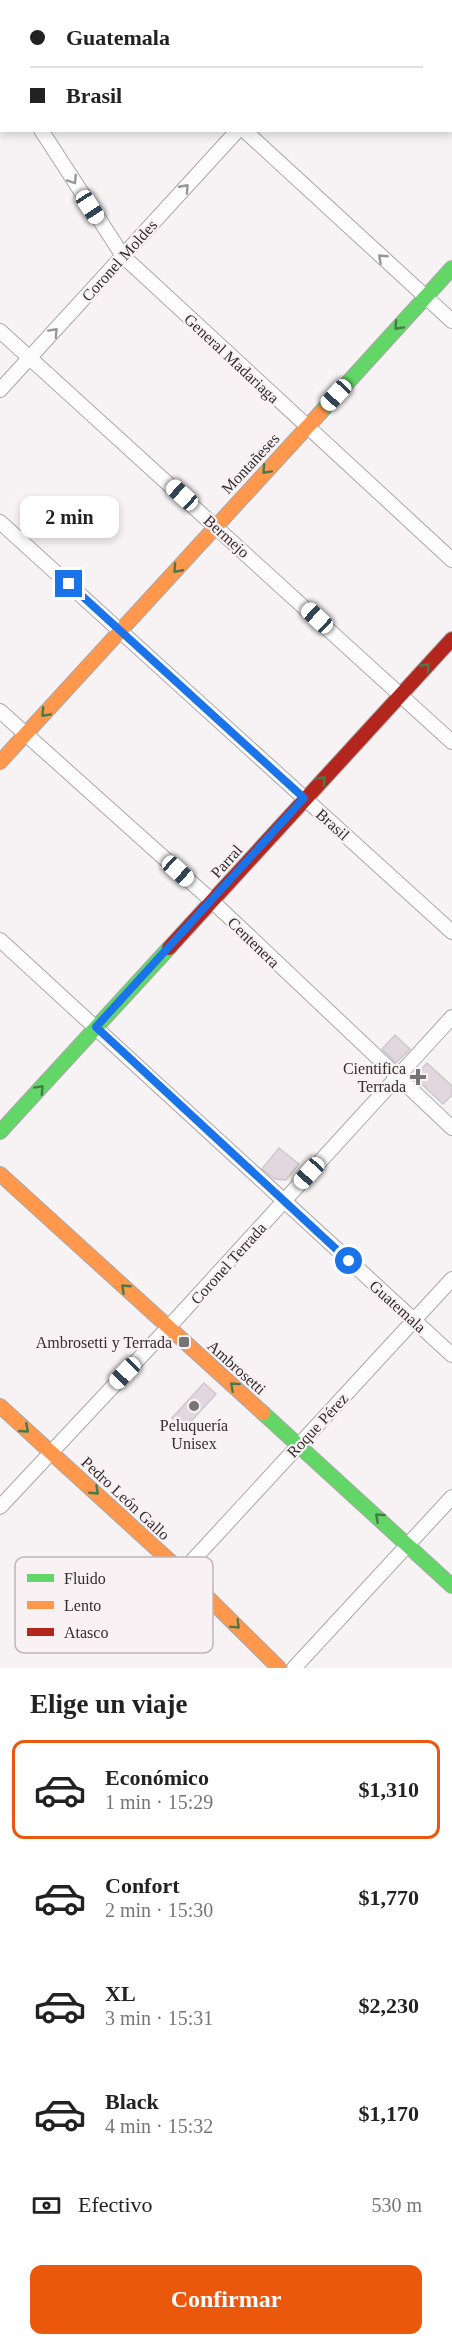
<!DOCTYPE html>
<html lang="es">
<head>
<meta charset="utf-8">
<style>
	:root { --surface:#fff; --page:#f6f6f6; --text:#222; --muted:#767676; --line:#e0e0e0; --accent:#ea580c }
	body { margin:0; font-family:"Times New Roman",serif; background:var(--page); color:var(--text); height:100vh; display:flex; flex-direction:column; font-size:22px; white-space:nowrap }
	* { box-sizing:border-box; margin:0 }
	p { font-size:20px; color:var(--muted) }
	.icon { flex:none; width:33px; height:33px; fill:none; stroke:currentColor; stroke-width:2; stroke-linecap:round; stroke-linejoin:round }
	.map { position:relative; height:1668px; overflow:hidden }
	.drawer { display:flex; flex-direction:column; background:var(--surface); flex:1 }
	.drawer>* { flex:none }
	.guide { position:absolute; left:0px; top:0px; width:453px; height:132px; box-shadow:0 3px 9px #0003; display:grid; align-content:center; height:132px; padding:0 30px; background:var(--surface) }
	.end { position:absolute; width:27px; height:27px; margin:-14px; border:8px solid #1a73e8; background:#fff; box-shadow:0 0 0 3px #fff }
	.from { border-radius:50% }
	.bubble { position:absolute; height:42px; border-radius:12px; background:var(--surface); box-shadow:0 3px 9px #0003; font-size:20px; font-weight:700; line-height:42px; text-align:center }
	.car { position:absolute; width:18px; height:36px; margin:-18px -9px; border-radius:8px; box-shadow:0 0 4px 2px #0007; background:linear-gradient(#fff 24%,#345 0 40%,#fff 0 76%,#345 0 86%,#fff 0) }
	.guide b { display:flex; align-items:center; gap:21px; height:57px; font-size:22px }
	.guide b+b { border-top:2px solid var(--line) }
	.guide i { width:15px; height:15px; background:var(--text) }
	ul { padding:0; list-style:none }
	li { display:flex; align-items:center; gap:18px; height:99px; margin:0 12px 9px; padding:0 18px; border:3px solid transparent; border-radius:12px }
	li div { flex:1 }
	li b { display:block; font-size:22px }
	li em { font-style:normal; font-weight:700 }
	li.active { border-color:var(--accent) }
	li>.icon { width:54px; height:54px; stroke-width:1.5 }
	h2 { padding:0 30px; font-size:27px; line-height:72px }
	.pay { display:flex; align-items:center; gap:15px; height:66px; padding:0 30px; font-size:22px }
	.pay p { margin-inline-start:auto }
	.primary-button { display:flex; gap:12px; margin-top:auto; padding:12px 30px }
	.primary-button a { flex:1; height:69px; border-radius:12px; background:var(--accent); color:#fff; font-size:24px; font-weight:700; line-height:69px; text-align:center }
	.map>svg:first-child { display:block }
	.building { fill:#e2d6df; stroke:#ccc9ca; stroke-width:1.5 }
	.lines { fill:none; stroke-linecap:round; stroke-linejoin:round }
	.street-casing { stroke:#aaa7a8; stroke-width:16 }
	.fast-casing { stroke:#aaa7a8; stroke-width:16 }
	.slow-casing { stroke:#aaa7a8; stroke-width:16 }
	.jam-casing { stroke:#aaa7a8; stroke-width:16 }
	.street { stroke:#fefdfd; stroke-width:14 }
	.fast { stroke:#63d668; stroke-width:14 }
	.slow { stroke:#ff974d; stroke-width:14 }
	.jam { stroke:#b3261e; stroke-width:14 }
	.oneway { stroke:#989696 }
	.oneway2 { stroke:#487a49 }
	.route { stroke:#1a73e8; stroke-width:8 }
	.poi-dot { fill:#767474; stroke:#f9f1f3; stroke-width:2 }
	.labels { text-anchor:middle; stroke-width:4.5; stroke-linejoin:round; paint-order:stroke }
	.street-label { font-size:16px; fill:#312f2f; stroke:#f9f1f3 }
	.poi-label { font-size:16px; fill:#312f2f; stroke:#f9f1f3; text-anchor:end }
	.key { fill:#f9f1f3; stroke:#bdb7b8; stroke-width:1.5 }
	.key-label { font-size:16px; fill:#312f2f }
</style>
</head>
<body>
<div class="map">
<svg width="452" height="1668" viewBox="0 0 452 1668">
	<rect width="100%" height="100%" fill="#f7f3f4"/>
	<g class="building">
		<path d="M 395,1035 L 410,1049 L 396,1063 L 382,1049 Z"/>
		<path d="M 427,1063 L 452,1086 L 452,1095 L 443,1104 L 414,1077 Z"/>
		<path d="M 279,1148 L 299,1164 L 286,1180 L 275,1179 L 262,1169 Z"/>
		<path d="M 204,1383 L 216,1394 L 184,1429 L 172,1418 Z"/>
	</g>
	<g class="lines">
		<defs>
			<g id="street">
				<path d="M 103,0 L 105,2"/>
				<path d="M 358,0 L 360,2"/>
				<path d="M 67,2 L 68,0"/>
				<path d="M 0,74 L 2,72"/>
				<path d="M 41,130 L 123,256 L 452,560"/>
				<path d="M 244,130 L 452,321"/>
				<path d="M 0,331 L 452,742"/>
				<path d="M 0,390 L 238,130"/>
				<path d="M 0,522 L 452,932"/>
				<path d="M 0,711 L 212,901 L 452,1128"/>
				<path d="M 0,940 L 452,1355"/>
				<path d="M 0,1507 L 178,1317 L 452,1017"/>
				<path d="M 182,1572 L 452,1279"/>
				<path d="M 294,1668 L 452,1497"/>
			</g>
			<g id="fast">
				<path d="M 321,412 L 452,268"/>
				<path d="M 0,1132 L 169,948"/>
				<path d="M 263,1413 L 452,1586"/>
			</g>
			<g id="slow">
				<path d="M 0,762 L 321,412"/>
				<path d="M 0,1174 L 263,1413"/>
				<path d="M 0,1406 L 182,1572 L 279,1668"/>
			</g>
			<path id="jam" d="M 169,948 L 452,639"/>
		</defs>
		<use href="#street" class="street-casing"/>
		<use href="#fast" class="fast-casing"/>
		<use href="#slow" class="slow-casing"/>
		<use href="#jam" class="jam-casing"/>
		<use href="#street" class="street"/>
		<use href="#fast" class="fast"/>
		<use href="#slow" class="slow"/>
		<use href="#jam" class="jam"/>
	</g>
	<defs><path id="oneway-chevron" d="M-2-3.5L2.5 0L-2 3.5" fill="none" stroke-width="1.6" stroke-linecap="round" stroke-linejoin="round" transform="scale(1.5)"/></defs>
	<g class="oneway">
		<use href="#oneway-chevron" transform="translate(73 180) rotate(57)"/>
		<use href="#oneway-chevron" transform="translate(185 188) rotate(-48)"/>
		<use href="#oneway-chevron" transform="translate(382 258) rotate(-137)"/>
		<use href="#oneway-chevron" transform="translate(54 332) rotate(-47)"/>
	</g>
	<g class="oneway2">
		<use href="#oneway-chevron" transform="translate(398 326) rotate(133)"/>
		<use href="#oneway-chevron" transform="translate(266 470) rotate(133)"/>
		<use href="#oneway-chevron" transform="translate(177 569) rotate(132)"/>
		<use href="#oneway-chevron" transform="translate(426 667) rotate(-48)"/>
		<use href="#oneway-chevron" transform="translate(45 713) rotate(133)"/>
		<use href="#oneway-chevron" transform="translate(322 780) rotate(-47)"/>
		<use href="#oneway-chevron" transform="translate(40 1089) rotate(-47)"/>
		<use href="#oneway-chevron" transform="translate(125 1288) rotate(-137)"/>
		<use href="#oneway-chevron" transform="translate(234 1386) rotate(-138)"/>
		<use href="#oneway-chevron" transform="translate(25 1429) rotate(41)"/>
		<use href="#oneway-chevron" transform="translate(95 1491) rotate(43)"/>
		<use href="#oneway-chevron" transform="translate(379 1517) rotate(-138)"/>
		<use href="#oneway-chevron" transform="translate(236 1625) rotate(45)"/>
	</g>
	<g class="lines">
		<path class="route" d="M 69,584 L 304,798 L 96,1027 L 349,1261"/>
	</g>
	<g class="poi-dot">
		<path d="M415 1068h6v6h6v6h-6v6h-6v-6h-6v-6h6z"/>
		<rect x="178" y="1336" width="12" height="12" rx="3"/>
		<circle cx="194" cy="1406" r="6"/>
	</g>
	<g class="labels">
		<g class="street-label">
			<text transform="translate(119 260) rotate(-48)" y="6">Coronel Moldes</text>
			<text transform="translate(232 358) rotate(43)" y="6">General Madariaga</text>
			<text transform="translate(250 463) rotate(-47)" y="6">Montañeses</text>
			<text transform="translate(227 536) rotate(42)" y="6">Bermejo</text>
			<text transform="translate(333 824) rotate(42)" y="6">Brasil</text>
			<text transform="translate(226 861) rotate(-48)" y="6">Parral</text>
			<text transform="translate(254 942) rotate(44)" y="6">Centenera</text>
			<text transform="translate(228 1263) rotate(-48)" y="6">Coronel Terrada</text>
			<text transform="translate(398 1306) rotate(42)" y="6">Guatemala</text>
			<text transform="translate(237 1367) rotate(42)" y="6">Ambrosetti</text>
			<text transform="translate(317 1425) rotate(-47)" y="6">Roque Pérez</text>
			<text transform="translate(126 1498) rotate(43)" y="6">Pedro León Gallo</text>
		</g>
		<g class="poi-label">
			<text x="406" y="1074">Cientifica<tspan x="406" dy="18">Terrada</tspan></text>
			<text x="172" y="1348">Ambrosetti y Terrada</text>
			<text x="194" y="1431" text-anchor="middle">Peluquería<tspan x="194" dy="18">Unisex</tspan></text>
		</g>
	</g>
	<rect x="15" y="1557" width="198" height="96" rx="9" class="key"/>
	<rect x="27" y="1574" width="27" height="8" fill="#63d668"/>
	<rect x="27" y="1601" width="27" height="8" fill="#ff974d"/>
	<rect x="27" y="1628" width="27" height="8" fill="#b3261e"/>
	<g class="key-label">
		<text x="64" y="1584">Fluido</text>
		<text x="64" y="1611">Lento</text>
		<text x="64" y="1638">Atasco</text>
	</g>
</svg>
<i class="end from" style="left:349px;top:1261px"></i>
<i class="end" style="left:69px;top:584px"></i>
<div class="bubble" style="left:20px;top:496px;width:99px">2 min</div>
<i class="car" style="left:90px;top:207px;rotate:147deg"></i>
<i class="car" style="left:336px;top:395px;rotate:223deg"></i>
<i class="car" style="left:182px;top:495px;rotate:312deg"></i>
<i class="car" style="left:317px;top:618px;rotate:313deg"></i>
<i class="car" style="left:178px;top:871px;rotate:132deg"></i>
<i class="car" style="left:309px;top:1173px;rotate:222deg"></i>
<i class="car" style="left:125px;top:1373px;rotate:224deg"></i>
<div class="guide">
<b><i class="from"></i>Guatemala</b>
<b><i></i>Brasil</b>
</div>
</div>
<section class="drawer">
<h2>Elige un viaje</h2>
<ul>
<li class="active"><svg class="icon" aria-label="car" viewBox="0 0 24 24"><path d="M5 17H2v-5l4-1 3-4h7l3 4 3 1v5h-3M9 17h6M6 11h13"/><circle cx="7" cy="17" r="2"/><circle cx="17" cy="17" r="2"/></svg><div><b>Económico</b><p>1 min · 15:29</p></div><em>$1,310</em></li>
<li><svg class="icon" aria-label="car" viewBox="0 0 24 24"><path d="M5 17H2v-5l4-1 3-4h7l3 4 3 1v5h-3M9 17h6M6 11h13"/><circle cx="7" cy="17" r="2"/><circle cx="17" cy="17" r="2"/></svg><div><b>Confort</b><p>2 min · 15:30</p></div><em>$1,770</em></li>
<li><svg class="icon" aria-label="car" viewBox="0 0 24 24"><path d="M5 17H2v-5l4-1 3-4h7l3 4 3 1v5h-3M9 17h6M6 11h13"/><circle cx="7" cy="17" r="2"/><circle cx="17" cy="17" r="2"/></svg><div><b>XL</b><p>3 min · 15:31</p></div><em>$2,230</em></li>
<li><svg class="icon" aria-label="car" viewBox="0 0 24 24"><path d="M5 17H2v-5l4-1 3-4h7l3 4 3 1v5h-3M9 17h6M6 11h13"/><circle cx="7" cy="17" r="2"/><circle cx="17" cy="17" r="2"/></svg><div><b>Black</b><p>4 min · 15:32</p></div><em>$1,170</em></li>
</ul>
<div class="pay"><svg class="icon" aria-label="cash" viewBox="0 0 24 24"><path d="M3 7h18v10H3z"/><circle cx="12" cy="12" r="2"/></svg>Efectivo<p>530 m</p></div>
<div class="primary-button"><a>Confirmar</a></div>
</section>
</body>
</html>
